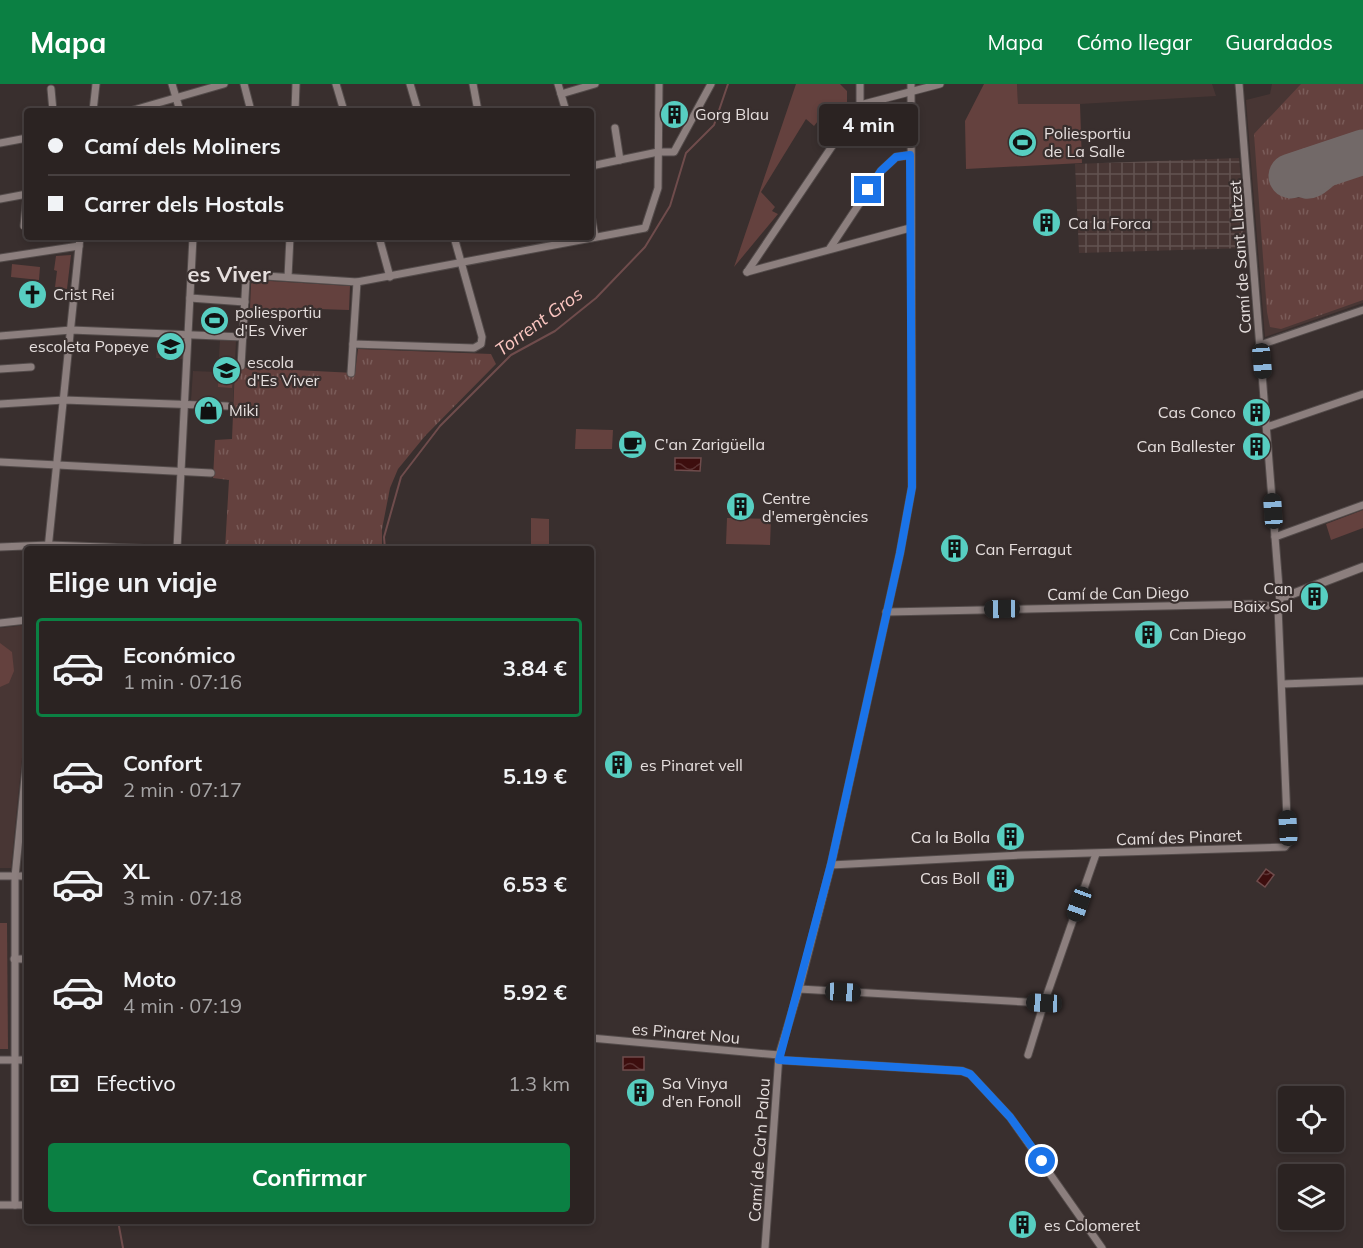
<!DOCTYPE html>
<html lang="es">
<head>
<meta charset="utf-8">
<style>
	:root { --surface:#2b2322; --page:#372f2f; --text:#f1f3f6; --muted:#a6a4a5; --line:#474040; --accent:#0b8043 }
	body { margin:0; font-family:Mulish,sans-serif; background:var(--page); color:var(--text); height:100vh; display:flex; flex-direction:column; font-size:22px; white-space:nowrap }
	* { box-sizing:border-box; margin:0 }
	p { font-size:20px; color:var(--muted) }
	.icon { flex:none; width:33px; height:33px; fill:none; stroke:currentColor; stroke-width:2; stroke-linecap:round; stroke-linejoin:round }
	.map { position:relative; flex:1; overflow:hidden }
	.panel { position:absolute; left:24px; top:462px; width:570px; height:678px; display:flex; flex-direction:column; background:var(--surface); border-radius:6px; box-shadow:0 3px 9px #0003,0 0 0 2px var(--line) }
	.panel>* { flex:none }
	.guide { position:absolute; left:24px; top:24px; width:570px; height:132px; border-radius:6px; box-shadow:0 3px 9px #0003,0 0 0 2px var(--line); display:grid; align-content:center; height:132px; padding:0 24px; background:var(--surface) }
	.fabs { position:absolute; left:1278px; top:1002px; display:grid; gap:12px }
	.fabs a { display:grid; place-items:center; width:66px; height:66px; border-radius:6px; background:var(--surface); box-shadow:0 3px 9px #0003,0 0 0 2px var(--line); font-size:30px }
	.end { position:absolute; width:27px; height:27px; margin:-14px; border:8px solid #1a73e8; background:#fff; box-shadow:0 0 0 3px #fff }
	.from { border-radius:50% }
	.bubble { position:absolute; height:42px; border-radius:6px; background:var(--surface); box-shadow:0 3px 9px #0003,0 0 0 2px var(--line); font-size:20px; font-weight:700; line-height:42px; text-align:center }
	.car { position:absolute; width:18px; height:36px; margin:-18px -9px; border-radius:8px; box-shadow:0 0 4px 2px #0007; background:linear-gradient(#222 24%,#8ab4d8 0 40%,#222 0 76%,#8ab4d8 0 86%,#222 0) }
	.guide b { display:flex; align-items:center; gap:21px; height:57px; font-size:22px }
	.guide b+b { border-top:2px solid var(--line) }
	.guide i { width:15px; height:15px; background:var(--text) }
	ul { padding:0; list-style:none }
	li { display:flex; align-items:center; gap:18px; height:99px; margin:0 12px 9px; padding:0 12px; border:3px solid transparent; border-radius:6px }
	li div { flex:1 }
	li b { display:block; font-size:22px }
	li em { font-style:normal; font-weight:700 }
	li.current { border-color:var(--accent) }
	li>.icon { width:54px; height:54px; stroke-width:1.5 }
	h2 { padding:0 24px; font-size:27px; line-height:72px }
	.pay { display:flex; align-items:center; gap:15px; height:66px; padding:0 24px; font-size:22px }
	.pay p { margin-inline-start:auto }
	.action { display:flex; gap:12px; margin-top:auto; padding:12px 24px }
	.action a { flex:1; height:69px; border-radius:6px; background:var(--accent); color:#fff; font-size:24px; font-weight:700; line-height:69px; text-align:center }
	header { display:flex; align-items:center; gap:36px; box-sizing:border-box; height:84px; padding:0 30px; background:var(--accent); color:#fff }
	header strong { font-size:28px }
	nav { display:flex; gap:33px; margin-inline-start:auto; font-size:21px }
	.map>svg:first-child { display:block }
	.built { fill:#483634 }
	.industrial { fill:url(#industrial-grid) }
	.grass { fill:url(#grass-tufts) }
	.green { fill:#64413e }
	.water { fill:url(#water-waves); stroke:#6f4c4c; stroke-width:1.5 }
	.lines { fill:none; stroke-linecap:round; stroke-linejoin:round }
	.stream { stroke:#6f4c4c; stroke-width:2 }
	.taxiway { stroke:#726968; stroke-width:18 }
	.runway { stroke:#726968; stroke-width:45 }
	.minor-casing { stroke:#534b4a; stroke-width:9 }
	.tertiary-casing { stroke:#534b4a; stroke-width:10 }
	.minor { stroke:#8c7f7e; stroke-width:7 }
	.tertiary { stroke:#8c7f7e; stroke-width:8 }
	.route { stroke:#1a73e8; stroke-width:8 }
	.labels { text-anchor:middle; stroke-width:4.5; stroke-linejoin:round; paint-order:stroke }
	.poi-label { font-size:16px; fill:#e5dedd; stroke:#392f2e; text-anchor:start }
	.street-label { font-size:16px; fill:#e5dedd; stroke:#392f2e }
	.water-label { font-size:18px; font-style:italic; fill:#fdc7c2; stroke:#392f2e }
	.district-label { font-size:22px; font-weight:bold; fill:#e5dedd; stroke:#392f2e }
</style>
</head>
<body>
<header>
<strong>Mapa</strong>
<nav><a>Mapa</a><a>Cómo llegar</a><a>Guardados</a></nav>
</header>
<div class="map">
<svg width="1363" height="1164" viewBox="0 0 1363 1164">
	<defs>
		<pattern id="industrial-grid" width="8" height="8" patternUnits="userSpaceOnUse" patternTransform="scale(1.5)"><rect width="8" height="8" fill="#483634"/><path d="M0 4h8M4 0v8" fill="none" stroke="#625351"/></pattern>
		<pattern id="grass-tufts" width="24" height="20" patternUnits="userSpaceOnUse" patternTransform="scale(1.5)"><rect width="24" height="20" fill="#64413e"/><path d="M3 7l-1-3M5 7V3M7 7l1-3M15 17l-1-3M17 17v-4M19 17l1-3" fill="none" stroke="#7a5c59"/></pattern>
		<pattern id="water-waves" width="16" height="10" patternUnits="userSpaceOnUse" patternTransform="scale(1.5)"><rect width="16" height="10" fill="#3d0e0e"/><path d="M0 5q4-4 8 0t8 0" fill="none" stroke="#593131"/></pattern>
	</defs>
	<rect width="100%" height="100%" fill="#392f2e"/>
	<g class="built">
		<path d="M 1017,0 L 1212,0 L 1216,12 L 1080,20 L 1018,20 Z"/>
		<path d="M 1272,0 L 1363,0 L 1363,219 L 1265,253 L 1246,16 L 1270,10 Z"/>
		<path d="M 157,254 L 180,255 L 183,258 L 183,275 L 156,274 Z"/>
		<path d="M 220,256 L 236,257 L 233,318 L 191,316 L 193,287 L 218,288 Z"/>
		<path d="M 27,541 L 27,624 L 11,784 L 0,784 L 0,544 Z"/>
	</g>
	<path class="industrial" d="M 1239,74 L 1247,164 L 1079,169 L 1075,80 Z"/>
	<g class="grass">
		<path d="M 1301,0 L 1363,0 L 1363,56 L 1286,83 L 1297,114 L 1329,103 L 1343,86 L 1363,79 L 1363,216 L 1281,245 L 1270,243 L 1267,228 L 1254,50 Z"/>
		<path d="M 358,265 L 491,270 L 496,280 L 425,352 L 398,385 L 390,404 L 382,445 L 382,465 L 225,465 L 229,396 L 213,394 L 215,356 L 232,355 L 235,283 L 355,289 Z"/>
	</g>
	<g class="green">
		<path d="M 796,0 L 840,0 L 847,7 L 847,18 L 830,22 L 814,42 L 806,35 L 761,108 L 775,123 L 772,127 L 778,130 L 734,183 Z"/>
		<path d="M 984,0 L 1017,0 L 1018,20 L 1080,20 L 1082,79 L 966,85 L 965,37 Z"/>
		<path d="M 71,171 L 67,205 L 55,203 L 57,187 L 54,186 L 56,172 Z"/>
		<path d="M 12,180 L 40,183 L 39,196 L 11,193 Z"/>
		<path d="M 254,196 L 350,202 L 349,226 L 318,225 L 318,228 L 250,224 L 251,200 Z"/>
		<path d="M 220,275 L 234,276 L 232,304 L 218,303 Z"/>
		<path d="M 576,345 L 613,346 L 612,365 L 575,365 Z"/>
		<path d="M 1363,426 L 1363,444 L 1331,456 L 1326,440 Z"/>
		<path d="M 531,434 L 549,435 L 549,465 L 531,465 Z"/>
		<path d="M 727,434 L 771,435 L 770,461 L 726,460 Z"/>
		<path d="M 0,559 L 12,568 L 14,587 L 9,599 L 0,603 Z"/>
		<path d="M 0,839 L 7,839 L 8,965 L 0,965 Z"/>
	</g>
	<g class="water">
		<path d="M 675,374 L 701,374 L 700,387 L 675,386 Z"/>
		<path d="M 1266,785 L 1274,791 L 1265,803 L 1257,797 Z"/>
		<rect x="623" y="973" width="21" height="13"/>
	</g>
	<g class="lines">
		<g class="stream">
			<path d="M 385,465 L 384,453 L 401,393 L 440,342 L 511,271 L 555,247 L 596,214 L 645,163 L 670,122 L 686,69 L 714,41 L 728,0"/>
			<path d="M 118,1137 L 123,1164"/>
		</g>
		<path class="taxiway" d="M 1350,74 C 1336,83 1313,121 1295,99 L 1294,88 C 1304,76 1313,82 1326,81 C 1334,80 1342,76 1350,74 Z"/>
		<path class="runway" d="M 1291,92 L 1363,68"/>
		<defs>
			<g id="minor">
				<path d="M 172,0 L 180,27"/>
				<path d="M 244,0 L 251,27"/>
				<path d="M 336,0 L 344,27"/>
				<path d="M 410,0 L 418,27"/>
				<path d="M 473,0 L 478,27"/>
				<path d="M 558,0 L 566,27"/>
				<path d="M 860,0 L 860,21"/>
				<path d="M 51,5 L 53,27"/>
				<path d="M 561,10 L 595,0"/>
				<path d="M 93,27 L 96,0"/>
				<path d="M 130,27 L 224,0"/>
				<path d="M 295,27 L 296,0"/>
				<path d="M 615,44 L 620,76"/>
				<path d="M 0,59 L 27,54"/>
				<path d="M 591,82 L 658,68 L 674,68 L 711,0"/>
				<path d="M 0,115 L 27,110"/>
				<path d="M 591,131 L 595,153"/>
				<path d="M 24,142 L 27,111"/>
				<path d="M 379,153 L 390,193"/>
				<path d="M 830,164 L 881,87 L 896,73 L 910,71"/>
				<path d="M 0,174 L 79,162"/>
				<path d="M 747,188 L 860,21 L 940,0"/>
				<path d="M 747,188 L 910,144"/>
				<path d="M 288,193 L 290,153"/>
				<path d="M 190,214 L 245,218"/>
				<path d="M 0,252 L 71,246 L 243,253"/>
				<path d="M 353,260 L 474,264 L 481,260 L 482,253 L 454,153"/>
				<path d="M 1260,261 L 1363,226"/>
				<path d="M 241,282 L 246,196 L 252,191 L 357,198 L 645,144 L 658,104 L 659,0"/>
				<path d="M 0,285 L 31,283"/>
				<path d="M 351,289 L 357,198"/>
				<path d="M 0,320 L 64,316 L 227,322"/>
				<path d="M 1267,343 L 1363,310"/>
				<path d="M 0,378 L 211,389"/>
				<path d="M 1275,453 L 1363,421"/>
				<path d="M 0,463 L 49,461 L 158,465"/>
				<path d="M 48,465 L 80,153"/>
				<path d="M 177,465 L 193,153"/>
				<path d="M 886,528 L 1255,520 L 1278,523"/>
				<path d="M 0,539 L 27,536"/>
				<path d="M 1282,600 L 1363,597"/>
				<path d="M 831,781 L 1022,771 L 1285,763 L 1288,759 L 1278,523 L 1280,516 L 1239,0"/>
				<path d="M 0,792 L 27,792"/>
				<path d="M 14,875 L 27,875"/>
				<path d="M 799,905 L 1044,919 L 1096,770"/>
				<path d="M 591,954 L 779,971"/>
				<path d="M 1028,971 L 1044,919"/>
				<path d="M 0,976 L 27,976"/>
				<path d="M 779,976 L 962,987 L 970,990 L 1010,1033 L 1102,1164"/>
				<path d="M 0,1121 L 27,1121"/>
				<path d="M 15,1121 L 15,793 L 27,673"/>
				<path d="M 765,1164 L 779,971 L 799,905 L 831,781 L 900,469 L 912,403 L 911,0"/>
			</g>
			<path id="tertiary" d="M 1280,513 L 1287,512 L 1363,483"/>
		</defs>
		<use href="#minor" class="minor-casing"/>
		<use href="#tertiary" class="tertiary-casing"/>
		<use href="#minor" class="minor"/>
		<use href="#tertiary" class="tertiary"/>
	</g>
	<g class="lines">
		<path class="route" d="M 868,106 L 881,87 L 896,73 L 910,71 L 912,403 L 900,469 L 831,780 L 779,976 L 962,987 L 970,990 L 1010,1033 L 1042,1077"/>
	</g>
	<defs>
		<symbol id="building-disc" viewBox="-11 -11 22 22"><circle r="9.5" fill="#57cec1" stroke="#392f2e"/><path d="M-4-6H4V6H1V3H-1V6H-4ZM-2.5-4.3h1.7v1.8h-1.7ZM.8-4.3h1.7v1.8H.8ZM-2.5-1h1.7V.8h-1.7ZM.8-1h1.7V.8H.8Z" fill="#111"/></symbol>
		<symbol id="stadium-disc" viewBox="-11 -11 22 22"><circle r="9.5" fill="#57cec1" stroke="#392f2e"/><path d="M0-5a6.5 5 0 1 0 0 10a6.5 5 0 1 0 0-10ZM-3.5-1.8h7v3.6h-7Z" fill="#111"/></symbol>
		<symbol id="church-disc" viewBox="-11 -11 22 22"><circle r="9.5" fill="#57cec1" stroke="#392f2e"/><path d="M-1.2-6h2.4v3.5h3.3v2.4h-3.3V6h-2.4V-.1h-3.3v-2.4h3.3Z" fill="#111"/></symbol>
		<symbol id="school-disc" viewBox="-11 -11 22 22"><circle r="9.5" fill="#57cec1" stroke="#392f2e"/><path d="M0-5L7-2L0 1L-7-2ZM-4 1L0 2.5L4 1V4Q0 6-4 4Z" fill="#111"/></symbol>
		<symbol id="shop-disc" viewBox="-11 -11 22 22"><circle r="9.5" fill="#57cec1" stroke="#392f2e"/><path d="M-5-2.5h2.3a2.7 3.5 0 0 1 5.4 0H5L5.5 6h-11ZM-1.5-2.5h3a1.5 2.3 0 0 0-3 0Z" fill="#111"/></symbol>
		<symbol id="cafe-disc" viewBox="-11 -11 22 22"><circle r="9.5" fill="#57cec1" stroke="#392f2e"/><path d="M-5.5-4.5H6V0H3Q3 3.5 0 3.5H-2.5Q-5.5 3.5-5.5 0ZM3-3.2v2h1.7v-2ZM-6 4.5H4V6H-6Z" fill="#111"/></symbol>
	</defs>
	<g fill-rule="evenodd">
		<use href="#building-disc" x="658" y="14" width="33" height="33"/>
		<use href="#stadium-disc" x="1006" y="42" width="33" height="33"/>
		<use href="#building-disc" x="1030" y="122" width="33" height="33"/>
		<use href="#church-disc" x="16" y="194" width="33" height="33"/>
		<use href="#stadium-disc" x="198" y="220" width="33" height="33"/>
		<use href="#school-disc" x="154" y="246" width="33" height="33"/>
		<use href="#school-disc" x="210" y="270" width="33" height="33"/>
		<use href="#shop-disc" x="192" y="310" width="33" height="33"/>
		<use href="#building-disc" x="1240" y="312" width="33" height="33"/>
		<use href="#cafe-disc" x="616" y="344" width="33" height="33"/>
		<use href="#building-disc" x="1240" y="346" width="33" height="33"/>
		<use href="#building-disc" x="724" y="406" width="33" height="33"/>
		<use href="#building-disc" x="938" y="448" width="33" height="33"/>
		<use href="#building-disc" x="1298" y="496" width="33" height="33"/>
		<use href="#building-disc" x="1132" y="534" width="33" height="33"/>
		<use href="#building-disc" x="602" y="664" width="33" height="33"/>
		<use href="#building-disc" x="994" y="736" width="33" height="33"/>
		<use href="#building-disc" x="984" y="778" width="33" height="33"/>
		<use href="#building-disc" x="624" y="992" width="33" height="33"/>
		<use href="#building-disc" x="1006" y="1124" width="33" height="33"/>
	</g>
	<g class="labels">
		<g class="poi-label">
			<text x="695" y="36">Gorg Blau</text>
			<text x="1044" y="55">Poliesportiu<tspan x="1044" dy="18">de La Salle</tspan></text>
			<text x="1068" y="145">Ca la Forca</text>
			<text x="53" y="216">Crist Rei</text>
			<text x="235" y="234">poliesportiu<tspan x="235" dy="18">d'Es Viver</tspan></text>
			<text x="149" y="268" text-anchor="end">escoleta Popeye</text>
			<text x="247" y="284">escola<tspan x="247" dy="18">d'Es Viver</tspan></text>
			<text x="229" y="332">Miki</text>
			<text x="1236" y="334" text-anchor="end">Cas Conco</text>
			<text x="654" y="366">C'an Zarigüella</text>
			<text x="1235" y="368" text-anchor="end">Can Ballester</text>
			<text x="762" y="420">Centre<tspan x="762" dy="18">d'emergències</tspan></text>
			<text x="975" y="471">Can Ferragut</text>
			<text x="1293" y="510" text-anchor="end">Can<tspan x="1293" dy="18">Baix Sol</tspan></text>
			<text x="1169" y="556">Can Diego</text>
			<text x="640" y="687">es Pinaret vell</text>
			<text x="990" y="759" text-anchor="end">Ca la Bolla</text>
			<text x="980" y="800" text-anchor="end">Cas Boll</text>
			<text x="662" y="1005">Sa Vinya<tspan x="662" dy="18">d'en Fonoll</tspan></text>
			<text x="1044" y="1147">es Colomeret</text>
		</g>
		<g class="street-label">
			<text transform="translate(1240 173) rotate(-94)" y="6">Camí de Sant Llatzet</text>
			<text transform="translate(1118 509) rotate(-1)" y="6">Camí de Can Diego</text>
			<text transform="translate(1179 753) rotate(-2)" y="6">Camí des Pinaret</text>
			<text transform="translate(686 949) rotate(5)" y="6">es Pinaret Nou</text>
			<text transform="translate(759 1066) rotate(-86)" y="6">Camí de Ca'n Palou</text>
		</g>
		<g class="water-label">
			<text transform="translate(539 238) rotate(-36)" y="6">Torrent Gros</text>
		</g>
		<g class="district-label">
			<text x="229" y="198">es Viver</text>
		</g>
	</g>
</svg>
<div class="fabs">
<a><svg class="icon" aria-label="locate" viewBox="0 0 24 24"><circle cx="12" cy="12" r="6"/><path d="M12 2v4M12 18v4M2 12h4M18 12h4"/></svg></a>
<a><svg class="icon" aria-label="layers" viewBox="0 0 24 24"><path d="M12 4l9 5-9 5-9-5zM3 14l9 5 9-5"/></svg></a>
</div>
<i class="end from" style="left:1042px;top:1077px"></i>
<i class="end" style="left:868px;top:106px"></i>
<div class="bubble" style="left:819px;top:20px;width:99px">4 min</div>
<i class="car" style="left:1262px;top:277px;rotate:175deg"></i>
<i class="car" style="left:1273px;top:427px;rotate:356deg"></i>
<i class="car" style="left:1002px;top:525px;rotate:269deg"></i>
<i class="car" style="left:1288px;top:744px;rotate:357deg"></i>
<i class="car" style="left:1079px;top:820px;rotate:200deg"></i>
<i class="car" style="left:843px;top:908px;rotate:93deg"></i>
<i class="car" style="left:1044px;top:919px;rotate:273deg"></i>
<div class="guide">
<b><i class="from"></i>Camí dels Moliners</b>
<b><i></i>Carrer dels Hostals</b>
</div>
<section class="panel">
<h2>Elige un viaje</h2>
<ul>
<li class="current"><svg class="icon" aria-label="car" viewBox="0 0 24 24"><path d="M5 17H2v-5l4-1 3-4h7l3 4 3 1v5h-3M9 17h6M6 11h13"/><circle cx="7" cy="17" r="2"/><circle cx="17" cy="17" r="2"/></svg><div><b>Económico</b><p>1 min · 07:16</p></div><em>3.84 €</em></li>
<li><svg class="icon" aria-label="car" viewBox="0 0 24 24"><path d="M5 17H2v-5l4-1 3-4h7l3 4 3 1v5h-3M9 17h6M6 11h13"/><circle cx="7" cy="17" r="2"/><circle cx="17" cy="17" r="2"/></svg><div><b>Confort</b><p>2 min · 07:17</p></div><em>5.19 €</em></li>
<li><svg class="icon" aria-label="car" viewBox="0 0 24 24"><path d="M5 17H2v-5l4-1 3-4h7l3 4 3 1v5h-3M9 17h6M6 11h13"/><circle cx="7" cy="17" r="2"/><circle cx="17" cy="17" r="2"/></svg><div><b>XL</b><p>3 min · 07:18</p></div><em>6.53 €</em></li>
<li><svg class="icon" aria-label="car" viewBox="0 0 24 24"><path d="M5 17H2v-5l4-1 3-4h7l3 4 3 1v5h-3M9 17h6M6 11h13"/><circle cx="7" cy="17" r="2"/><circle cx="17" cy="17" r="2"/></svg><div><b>Moto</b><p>4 min · 07:19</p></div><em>5.92 €</em></li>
</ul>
<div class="pay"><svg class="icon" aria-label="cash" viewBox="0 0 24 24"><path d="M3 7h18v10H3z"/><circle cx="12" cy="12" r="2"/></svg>Efectivo<p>1.3 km</p></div>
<div class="action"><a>Confirmar</a></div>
</section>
</div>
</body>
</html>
